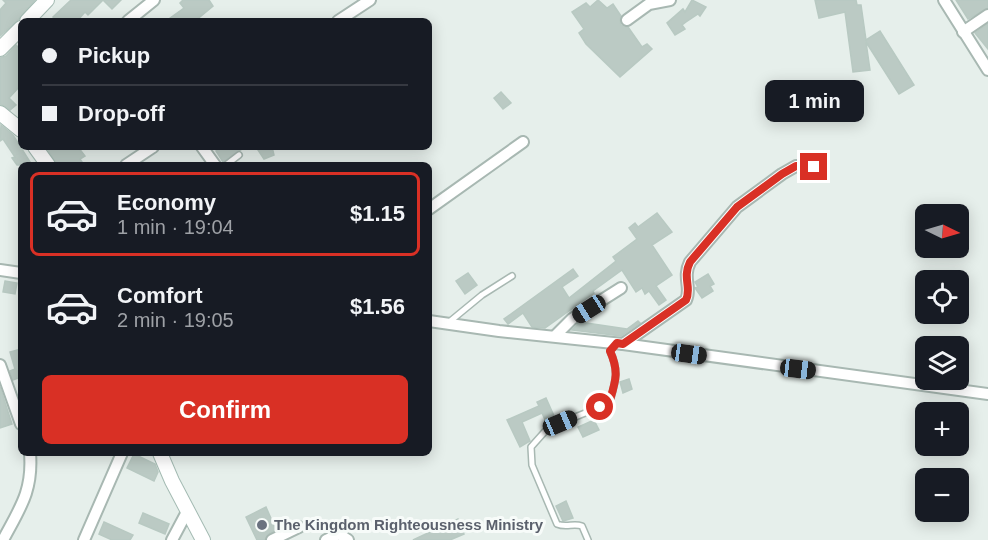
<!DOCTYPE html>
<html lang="en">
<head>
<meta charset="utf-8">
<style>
	:root { --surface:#171b24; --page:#242831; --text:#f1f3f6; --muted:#9ea1a6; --line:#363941; --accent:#d93025 }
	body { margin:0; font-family:Helvetica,sans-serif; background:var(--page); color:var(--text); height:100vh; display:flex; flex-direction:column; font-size:22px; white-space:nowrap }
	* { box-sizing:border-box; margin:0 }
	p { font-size:20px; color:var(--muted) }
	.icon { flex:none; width:33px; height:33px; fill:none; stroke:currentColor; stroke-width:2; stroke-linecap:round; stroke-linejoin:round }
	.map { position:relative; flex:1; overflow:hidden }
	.side { position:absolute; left:18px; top:162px; width:414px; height:294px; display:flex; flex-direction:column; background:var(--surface); border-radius:9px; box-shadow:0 3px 15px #0003 }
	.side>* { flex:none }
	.hud { position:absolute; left:18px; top:18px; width:414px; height:132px; border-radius:9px; box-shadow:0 3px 15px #0003; display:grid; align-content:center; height:132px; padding:0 24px; background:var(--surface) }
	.needle { width:39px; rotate:95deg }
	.controls { position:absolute; left:915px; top:204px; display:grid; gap:12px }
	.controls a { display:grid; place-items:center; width:54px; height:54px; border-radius:9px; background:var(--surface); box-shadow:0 3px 15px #0003; font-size:30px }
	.end { position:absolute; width:27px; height:27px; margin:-14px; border:8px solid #d93025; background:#fff; box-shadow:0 0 0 3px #fff }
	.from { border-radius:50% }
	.bubble { position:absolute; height:42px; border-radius:9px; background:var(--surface); box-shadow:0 3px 15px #0003; font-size:20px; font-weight:700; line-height:42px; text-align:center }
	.car { position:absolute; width:18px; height:36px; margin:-18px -9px; border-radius:8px; box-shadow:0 0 4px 2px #0007; background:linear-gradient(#222 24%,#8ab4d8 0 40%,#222 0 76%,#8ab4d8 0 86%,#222 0) }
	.hud b { display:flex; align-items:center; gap:21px; height:57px; font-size:22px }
	.hud b+b { border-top:2px solid var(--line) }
	.hud i { width:15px; height:15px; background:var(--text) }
	ul { padding:10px 0 0; list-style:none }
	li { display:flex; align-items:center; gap:18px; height:84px; margin:0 12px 9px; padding:0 12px; border:3px solid transparent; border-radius:9px }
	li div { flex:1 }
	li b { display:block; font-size:22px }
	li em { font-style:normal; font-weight:700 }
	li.current { border-color:var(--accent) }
	li>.icon { width:54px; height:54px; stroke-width:1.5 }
	.cta { display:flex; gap:12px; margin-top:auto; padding:12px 24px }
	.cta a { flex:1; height:69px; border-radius:9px; background:var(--accent); color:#fff; font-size:24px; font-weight:700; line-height:69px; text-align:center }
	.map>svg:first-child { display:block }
	.building { fill:#bbcac4; stroke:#b8c9c2; stroke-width:1.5 }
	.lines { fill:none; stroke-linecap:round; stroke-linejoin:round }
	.lane-casing { stroke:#a8b8b2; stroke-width:8 }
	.street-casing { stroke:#a8b8b2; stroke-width:14 }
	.secondary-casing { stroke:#a4bbb3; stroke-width:16 }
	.lane { stroke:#fff; stroke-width:5 }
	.street { stroke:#fff; stroke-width:10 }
	.secondary { stroke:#fff; stroke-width:14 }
	.route { stroke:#d93025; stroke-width:8 }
	.worship-dot { fill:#6b7280; stroke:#f7fbf9; stroke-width:2 }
	.labels { text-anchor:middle; stroke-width:6; stroke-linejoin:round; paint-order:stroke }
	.worship-label { font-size:15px; font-weight:bold; fill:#5b616d; stroke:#f7fbf9; text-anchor:start }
</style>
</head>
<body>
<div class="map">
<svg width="988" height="540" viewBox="0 0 988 540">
	<rect width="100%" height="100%" fill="#e6efeb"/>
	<g class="building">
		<path d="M 3,0 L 35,0 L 18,20 L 0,36 L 0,10 L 6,3 Z"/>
		<path d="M 71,0 L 121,0 L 112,9 L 103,0 L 88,15 L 85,12 L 77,21 L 57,21 L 53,17 Z"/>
		<path d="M 183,0 L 209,0 L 213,6 L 195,21 L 166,21 L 184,8 L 180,3 Z"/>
		<path d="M 598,0 L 607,8 L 613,4 L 621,16 L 620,20 L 621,25 L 628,27 L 642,47 L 647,44 L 652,49 L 620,77 L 586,44 L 579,33 L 584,29 L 572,12 L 586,3 L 590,7 Z"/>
		<path d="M 692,0 L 706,7 L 700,16 L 698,14 L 686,22 L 682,25 L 685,29 L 675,35 L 667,23 L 683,9 L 685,12 Z"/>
		<path d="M 815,0 L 856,0 L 857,5 L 861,5 L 866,40 L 880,31 L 914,85 L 899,94 L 866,42 L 870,70 L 853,72 L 845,12 L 819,18 Z"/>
		<path d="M 956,0 L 988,0 L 988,8 L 968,19 Z"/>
		<path d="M 988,24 L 988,49 L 975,33 Z"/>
		<path d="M 16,45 L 21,50 L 21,85 L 9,98 L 16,105 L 10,110 L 0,104 L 0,58 L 6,56 Z"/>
		<path d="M 501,92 L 511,103 L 503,109 L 494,98 Z"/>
		<path d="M 1,125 L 13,135 L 32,165 L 17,165 L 12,158 L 15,157 L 3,139 L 0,141 Z"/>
		<path d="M 46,147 L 78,147 L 85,156 L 80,159 L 84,165 L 57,165 Z"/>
		<path d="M 222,147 L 245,147 L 223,162 L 216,151 Z"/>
		<path d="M 256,147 L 272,147 L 274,155 L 264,159 Z"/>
		<path d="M 657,213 L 672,232 L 652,245 L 672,275 L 656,286 L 666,300 L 659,305 L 649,291 L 645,294 L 642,288 L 636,292 L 622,270 L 593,291 L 594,293 L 545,328 L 532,327 L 523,313 L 508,324 L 504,319 L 573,269 L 578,276 L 562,287 L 569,298 L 616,261 L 613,257 L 637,239 L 629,228 L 635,223 L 638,227 Z"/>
		<path d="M 468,273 L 477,285 L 465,294 L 456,281 Z"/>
		<path d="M 708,274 L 714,284 L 710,286 L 713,291 L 702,298 L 695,288 L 698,287 L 695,282 Z"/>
		<path d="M 5,281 L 17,283 L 15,294 L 3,292 Z"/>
		<path d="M 638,321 L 640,323 L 621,336 L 572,330 L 580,322 L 627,329 Z"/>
		<path d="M 21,349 L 21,382 L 20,382 L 18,378 L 13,380 L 10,371 L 15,369 L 10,352 Z"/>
		<path d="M 629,379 L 632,389 L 623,393 L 620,382 Z"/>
		<path d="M 0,387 L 12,424 L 0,428 Z"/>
		<path d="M 546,398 L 555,418 L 546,422 L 542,413 L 522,422 L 530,441 L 520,447 L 507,420 L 539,406 L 537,402 Z"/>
		<path d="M 594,420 L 599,430 L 583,437 L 578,427 Z"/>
		<path d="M 134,454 L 155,464 L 158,472 L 154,481 L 127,468 Z"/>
		<path d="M 566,501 L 573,518 L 563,521 L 556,506 Z"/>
		<path d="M 266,507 L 276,530 L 268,534 L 265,540 L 257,540 L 246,517 Z"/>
		<path d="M 143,513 L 169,524 L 165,534 L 139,523 Z"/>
		<path d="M 458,519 L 464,534 L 450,540 L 413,540 Z"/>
		<path d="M 104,522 L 133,535 L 130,540 L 112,540 L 99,534 Z"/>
	</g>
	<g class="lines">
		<defs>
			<g id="lane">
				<path d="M 226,165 L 239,155"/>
				<path d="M 448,323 L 482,295 L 512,276"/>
				<path d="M 588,540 L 582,526 C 573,523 566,528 557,524 L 532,465 L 531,447 L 548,428 L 600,407 L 610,401 C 616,380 619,371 610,351 L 616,344"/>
			</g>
			<g id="street">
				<path d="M 944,0 L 988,70"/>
				<path d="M 627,20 L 649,4 L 670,0"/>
				<path d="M 128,21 L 154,0"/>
				<path d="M 338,21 L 370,0"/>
				<path d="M 963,32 L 988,15"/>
				<path d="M 202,147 L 215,165"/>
				<path d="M 126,165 L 153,147"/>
				<path d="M 429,209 L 523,142"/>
				<path d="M 0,270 L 21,273"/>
				<path d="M 429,321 L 499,331 L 623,344 L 988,394"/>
				<path d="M 556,335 L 572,319 L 621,288"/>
				<path d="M 623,344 L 686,300 C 692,288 682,278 690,262 L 737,207 L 782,174 L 796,166 L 814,167"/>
				<path d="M 0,365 L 21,424"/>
				<path d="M 3,540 C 20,508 33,491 30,453"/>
				<path d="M 84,540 L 122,453"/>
				<path d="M 172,540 L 188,510"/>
				<path d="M 272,540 L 299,527"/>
				<path d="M 326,540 L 339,534 L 348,540"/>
			</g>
			<g id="secondary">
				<path d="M 27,21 L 47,0"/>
				<path d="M 0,49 L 21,28"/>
				<path d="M 0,113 L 21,130"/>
				<path d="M 35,147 L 48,165"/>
				<path d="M 160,453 L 172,481 L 203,540"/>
			</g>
		</defs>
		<use href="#lane" class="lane-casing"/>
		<use href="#street" class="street-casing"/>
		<use href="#secondary" class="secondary-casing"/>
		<use href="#lane" class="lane"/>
		<use href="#street" class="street"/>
		<use href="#secondary" class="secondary"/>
	</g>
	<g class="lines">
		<path class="route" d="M 600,407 L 610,400 C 616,380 619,371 610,351 L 617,343 L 623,344 L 686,300 C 692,288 682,278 690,262 L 737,207 L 782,174 L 796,166 L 814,167"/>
	</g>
	<circle class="worship-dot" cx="262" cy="525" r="6"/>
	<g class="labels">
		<g class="worship-label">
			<text x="274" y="530">The Kingdom Righteousness Ministry</text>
		</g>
	</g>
</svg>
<div class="controls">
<a><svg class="needle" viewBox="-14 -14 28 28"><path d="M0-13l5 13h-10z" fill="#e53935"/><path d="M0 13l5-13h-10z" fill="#9ea1a6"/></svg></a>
<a><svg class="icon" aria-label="locate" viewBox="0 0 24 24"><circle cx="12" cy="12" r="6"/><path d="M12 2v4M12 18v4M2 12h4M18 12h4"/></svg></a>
<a><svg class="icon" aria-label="layers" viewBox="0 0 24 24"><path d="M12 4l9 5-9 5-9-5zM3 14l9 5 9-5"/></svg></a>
<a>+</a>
<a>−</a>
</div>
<i class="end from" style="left:600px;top:407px"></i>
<i class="end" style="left:814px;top:167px"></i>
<div class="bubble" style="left:765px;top:80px;width:99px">1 min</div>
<i class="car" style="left:589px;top:309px;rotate:238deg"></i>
<i class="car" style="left:689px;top:354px;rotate:98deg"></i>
<i class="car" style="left:798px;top:369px;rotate:97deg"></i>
<i class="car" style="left:560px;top:423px;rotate:67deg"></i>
<div class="hud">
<b><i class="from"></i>Pickup</b>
<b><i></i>Drop-off</b>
</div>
<section class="side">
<ul>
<li class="current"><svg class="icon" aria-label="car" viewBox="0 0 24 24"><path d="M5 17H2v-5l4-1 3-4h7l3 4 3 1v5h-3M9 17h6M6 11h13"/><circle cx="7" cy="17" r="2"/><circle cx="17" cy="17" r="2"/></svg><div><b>Economy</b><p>1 min · 19:04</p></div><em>$1.15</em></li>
<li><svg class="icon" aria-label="car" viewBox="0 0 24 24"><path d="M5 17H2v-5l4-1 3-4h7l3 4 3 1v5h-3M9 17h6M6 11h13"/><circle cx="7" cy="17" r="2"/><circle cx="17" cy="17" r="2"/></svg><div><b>Comfort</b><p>2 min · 19:05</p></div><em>$1.56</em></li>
</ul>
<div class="cta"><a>Confirm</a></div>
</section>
</div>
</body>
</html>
